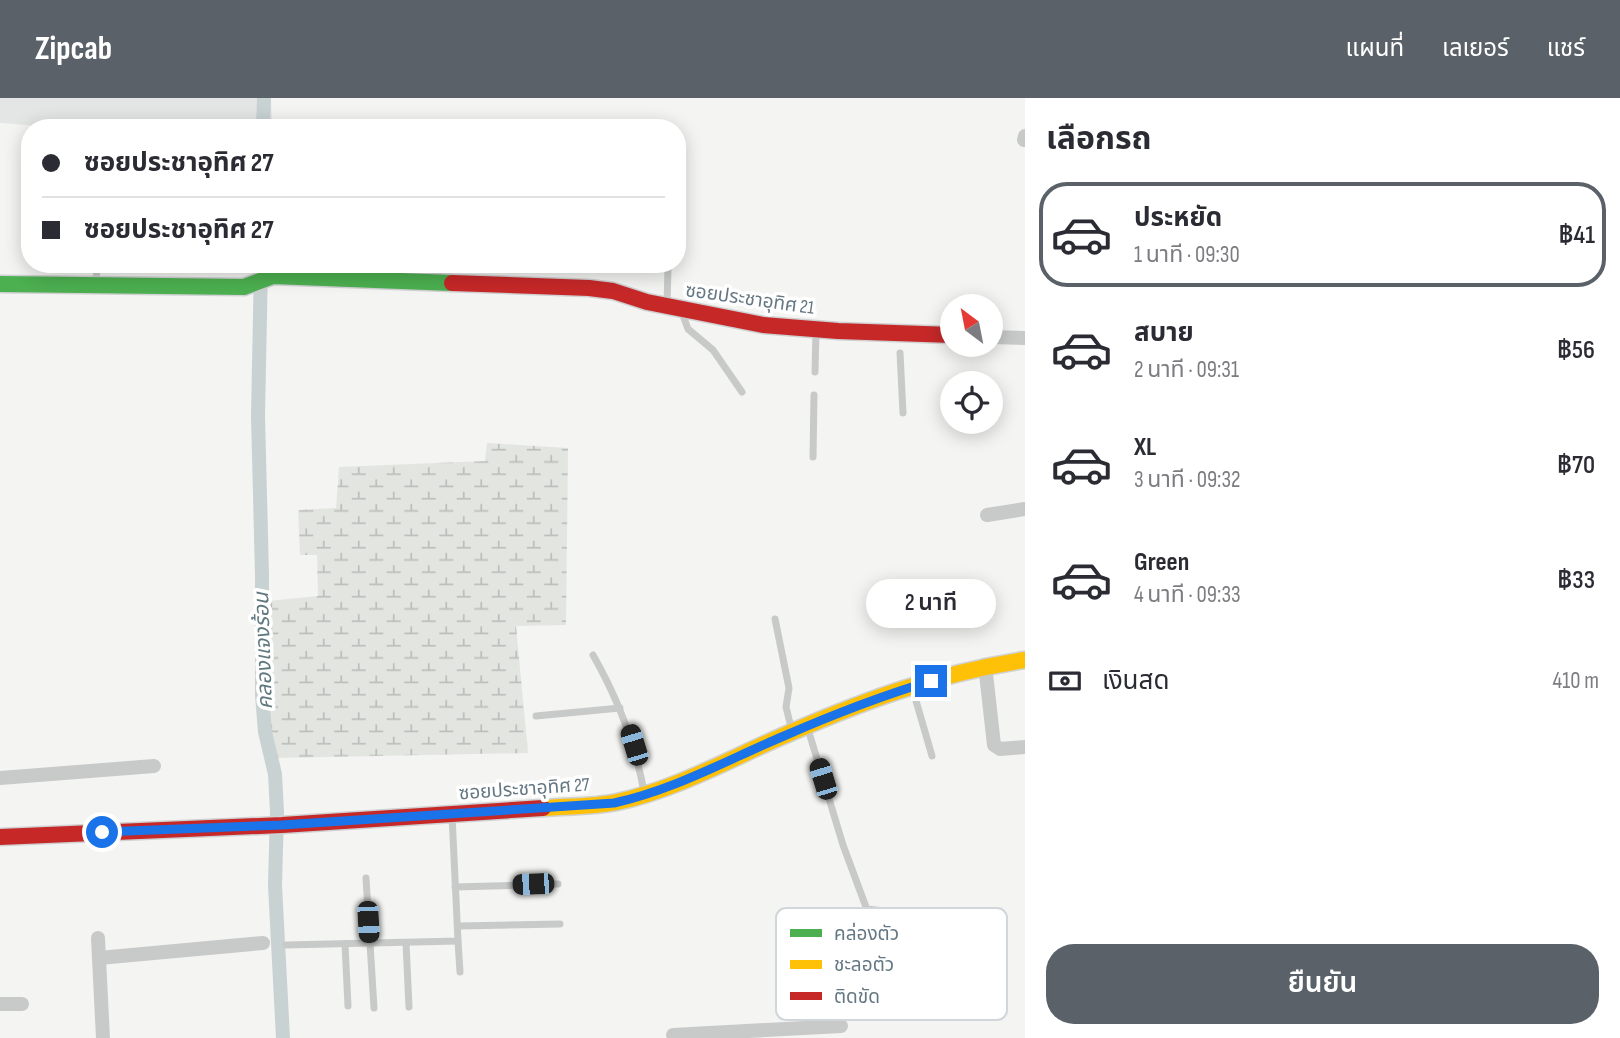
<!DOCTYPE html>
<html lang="th">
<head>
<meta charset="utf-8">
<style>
	:root { --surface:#fff; --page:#f2f2f3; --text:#2b2b33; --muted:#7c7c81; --line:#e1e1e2; --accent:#5b6168 }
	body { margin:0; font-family:"Sofia Sans Condensed","Noto Sans Thai",sans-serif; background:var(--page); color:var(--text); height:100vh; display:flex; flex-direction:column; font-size:26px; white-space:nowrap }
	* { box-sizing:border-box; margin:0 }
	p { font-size:23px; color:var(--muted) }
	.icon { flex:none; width:38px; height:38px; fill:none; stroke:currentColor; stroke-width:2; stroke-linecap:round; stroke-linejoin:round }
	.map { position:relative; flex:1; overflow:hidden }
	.drawer { display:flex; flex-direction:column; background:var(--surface); width:595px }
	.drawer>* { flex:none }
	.hud { position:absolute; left:21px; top:21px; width:665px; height:154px; border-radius:28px; box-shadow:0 4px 18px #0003; display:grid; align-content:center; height:154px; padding:0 21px; background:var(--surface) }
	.needle { width:46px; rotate:328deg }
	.tools { position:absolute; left:940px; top:196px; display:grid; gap:14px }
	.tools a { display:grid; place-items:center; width:63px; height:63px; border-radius:50%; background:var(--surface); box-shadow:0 4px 18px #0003; font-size:35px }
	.end { position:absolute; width:32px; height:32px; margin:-16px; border:9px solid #1a73e8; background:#fff; box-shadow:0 0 0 4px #fff }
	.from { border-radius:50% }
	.bubble { position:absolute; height:49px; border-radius:24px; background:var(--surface); box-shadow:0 4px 18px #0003; font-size:23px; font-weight:600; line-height:49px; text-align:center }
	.car { position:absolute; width:21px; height:42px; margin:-21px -10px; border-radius:9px; box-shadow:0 0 5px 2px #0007; background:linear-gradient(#222 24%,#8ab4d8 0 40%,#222 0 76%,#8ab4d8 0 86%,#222 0) }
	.hud b { display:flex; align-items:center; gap:24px; height:66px; font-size:26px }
	.hud b+b { border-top:2px solid var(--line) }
	.hud i { width:18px; height:18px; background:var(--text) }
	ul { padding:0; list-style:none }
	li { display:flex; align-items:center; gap:21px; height:105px; margin:0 14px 10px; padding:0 7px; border:4px solid transparent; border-radius:28px }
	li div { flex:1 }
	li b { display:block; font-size:26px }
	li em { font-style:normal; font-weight:600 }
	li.current { border-color:var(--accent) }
	li>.icon { width:63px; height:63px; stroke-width:1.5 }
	h2 { padding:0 21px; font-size:32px; line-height:84px }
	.pay { display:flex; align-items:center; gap:18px; height:77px; padding:0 21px; font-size:26px }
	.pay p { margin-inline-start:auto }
	.action { display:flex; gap:14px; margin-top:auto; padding:14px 21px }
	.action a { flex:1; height:80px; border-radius:28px; background:var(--accent); color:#fff; font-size:28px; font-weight:600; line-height:80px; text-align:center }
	header { display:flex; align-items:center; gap:42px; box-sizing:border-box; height:98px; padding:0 35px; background:var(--accent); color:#fff }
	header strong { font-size:33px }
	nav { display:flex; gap:38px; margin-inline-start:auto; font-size:24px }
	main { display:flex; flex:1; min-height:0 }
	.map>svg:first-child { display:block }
	.built { fill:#e4e5e5 }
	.wetland { fill:url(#wetland-marsh) }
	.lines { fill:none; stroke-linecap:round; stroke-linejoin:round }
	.canal { stroke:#c8d2d3; stroke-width:14 }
	.fast-casing { stroke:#d0d1d2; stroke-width:19 }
	.slow-casing { stroke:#d0d1d2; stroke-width:19 }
	.jam-casing { stroke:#d0d1d2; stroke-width:19 }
	.lane { stroke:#c8caca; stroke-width:7 }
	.street { stroke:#c8caca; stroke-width:14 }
	.fast { stroke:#4caf50; stroke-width:16 }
	.slow { stroke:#ffc107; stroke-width:16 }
	.jam { stroke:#c62828; stroke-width:16 }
	.route { stroke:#1a73e8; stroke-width:9 }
	.labels { text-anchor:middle; stroke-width:7; stroke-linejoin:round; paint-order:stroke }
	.street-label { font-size:19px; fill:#647782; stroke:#fff }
	.water-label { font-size:21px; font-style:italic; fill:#60797f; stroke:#fff }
	.key { fill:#fff; stroke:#d0d6da; stroke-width:2 }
	.key-label { font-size:19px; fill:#647782 }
</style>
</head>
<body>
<header>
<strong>Zipcab</strong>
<nav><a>แผนที่</a><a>เลเยอร์</a><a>แชร์</a></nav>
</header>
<main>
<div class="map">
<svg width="1025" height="940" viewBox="0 0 1025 940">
	<defs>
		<pattern id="wetland-marsh" width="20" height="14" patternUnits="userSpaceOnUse" patternTransform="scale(1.75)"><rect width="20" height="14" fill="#e3e6e0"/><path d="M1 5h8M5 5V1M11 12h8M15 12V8" fill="none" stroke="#bcbfbb"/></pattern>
	</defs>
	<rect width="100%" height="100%" fill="#f4f4f2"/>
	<path class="built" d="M 0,0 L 271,0 L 272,30 L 69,30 L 0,25 Z"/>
	<path class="wetland" d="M 487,345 L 568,350 L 566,527 L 516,528 L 528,655 L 277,660 C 257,628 267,542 268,503 L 318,498 L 317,457 L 300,457 L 298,412 L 336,410 L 339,369 L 485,363 Z"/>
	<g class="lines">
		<g class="canal">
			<path d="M 263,30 L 264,0"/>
			<path d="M 261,166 L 258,318 L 262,477 L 262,597 L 265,634 L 275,676 L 277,714 L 275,787 L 283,940"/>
		</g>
		<defs>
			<path id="fast" d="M 0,186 L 244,189 L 273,178 L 452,185"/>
			<path id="slow" d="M 543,710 C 567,708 594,709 617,704 C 673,692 724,664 776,641 C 857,605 937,575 1025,562"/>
			<g id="jam">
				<path d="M 452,185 L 589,190 L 613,193 L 647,204 L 763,227 L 838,233 L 952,237"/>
				<path d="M 0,739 L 282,727 L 543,710"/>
			</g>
		</defs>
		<use href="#fast" class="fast-casing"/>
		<use href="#slow" class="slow-casing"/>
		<use href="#jam" class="jam-casing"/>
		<g class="lane">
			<path d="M 95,187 L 98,166"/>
			<path d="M 667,206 L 668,171"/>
			<path d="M 681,212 L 688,231 L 713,252 L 742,294"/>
			<path d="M 900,255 L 903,315"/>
			<path d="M 815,274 L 816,233"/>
			<path d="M 813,359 L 814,297"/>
			<path d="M 775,521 L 789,590 L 786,609 L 792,633"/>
			<path d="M 593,557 C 618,601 635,644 644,694"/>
			<path d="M 912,589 L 932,658"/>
			<path d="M 536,618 L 620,610"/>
			<path d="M 808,631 L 843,747 L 876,836 L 885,844 L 908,846"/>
			<path d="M 366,780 L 374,910"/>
			<path d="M 455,789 L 558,786"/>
			<path d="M 867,811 L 946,820"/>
			<path d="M 458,828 L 560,826"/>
			<path d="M 458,843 L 460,874"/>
			<path d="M 406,845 L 409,909"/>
			<path d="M 345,846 L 348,908"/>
			<path d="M 286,847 L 458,843 L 452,717"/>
		</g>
		<g class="street">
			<path d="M 1024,42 L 1025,38"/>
			<path d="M 990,239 L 1025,240"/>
			<path d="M 987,417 L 1025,411"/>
			<path d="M 985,567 L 994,647 L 1000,651 L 1025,649"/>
			<path d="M 0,680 L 154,668"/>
			<path d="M 98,840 L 103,940"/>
			<path d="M 99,860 L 263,845"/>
			<path d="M 0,906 L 22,906"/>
			<path d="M 673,937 L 841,928"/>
		</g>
		<use href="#fast" class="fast"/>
		<use href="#slow" class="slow"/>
		<use href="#jam" class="jam"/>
	</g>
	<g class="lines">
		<path class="route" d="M 102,734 L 282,727 L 614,705 C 674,692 727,662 784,638 C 832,617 881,598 931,583"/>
	</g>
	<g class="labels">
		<g class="street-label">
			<text transform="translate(750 200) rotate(8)" y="7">ซอยประชาอุทิศ 21</text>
			<text transform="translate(524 690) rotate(-4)" y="7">ซอยประชาอุทิศ 27</text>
		</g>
		<g class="water-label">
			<text transform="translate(263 553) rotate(-92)" y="7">คลองแจงร้อน</text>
		</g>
	</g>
	<rect x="776" y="810" width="231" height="112" rx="10" class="key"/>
	<rect x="790" y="831" width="32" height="8" fill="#4caf50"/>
	<rect x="790" y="862" width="32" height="9" fill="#ffc107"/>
	<rect x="790" y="894" width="32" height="8" fill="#c62828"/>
	<g class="key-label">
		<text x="834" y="842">คล่องตัว</text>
		<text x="834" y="873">ชะลอตัว</text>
		<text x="834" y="905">ติดขัด</text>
	</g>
</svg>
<div class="tools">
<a><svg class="needle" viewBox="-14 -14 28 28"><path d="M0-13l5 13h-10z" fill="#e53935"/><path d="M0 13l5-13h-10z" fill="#7c7c81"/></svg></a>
<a><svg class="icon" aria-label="locate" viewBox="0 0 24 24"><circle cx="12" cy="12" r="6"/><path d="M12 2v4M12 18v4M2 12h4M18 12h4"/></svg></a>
</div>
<i class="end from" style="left:102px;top:734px"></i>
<i class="end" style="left:931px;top:583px"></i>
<div class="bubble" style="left:866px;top:481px;width:130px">2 นาที</div>
<i class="car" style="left:634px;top:647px;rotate:343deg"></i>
<i class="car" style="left:823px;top:681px;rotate:343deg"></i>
<i class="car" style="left:533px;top:786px;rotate:268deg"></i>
<i class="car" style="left:368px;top:824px;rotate:177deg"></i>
<div class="hud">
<b><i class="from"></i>ซอยประชาอุทิศ 27</b>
<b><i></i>ซอยประชาอุทิศ 27</b>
</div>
</div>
<section class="drawer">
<h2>เลือกรถ</h2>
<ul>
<li class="current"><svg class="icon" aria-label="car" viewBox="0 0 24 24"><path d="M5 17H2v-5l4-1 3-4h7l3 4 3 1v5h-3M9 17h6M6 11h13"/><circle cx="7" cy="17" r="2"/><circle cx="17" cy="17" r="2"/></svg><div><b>ประหยัด</b><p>1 นาที · 09:30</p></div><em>฿41</em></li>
<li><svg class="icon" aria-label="car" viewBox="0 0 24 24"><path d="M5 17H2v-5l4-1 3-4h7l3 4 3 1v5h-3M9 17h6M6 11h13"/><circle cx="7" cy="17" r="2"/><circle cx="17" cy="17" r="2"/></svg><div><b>สบาย</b><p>2 นาที · 09:31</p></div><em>฿56</em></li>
<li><svg class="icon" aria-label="car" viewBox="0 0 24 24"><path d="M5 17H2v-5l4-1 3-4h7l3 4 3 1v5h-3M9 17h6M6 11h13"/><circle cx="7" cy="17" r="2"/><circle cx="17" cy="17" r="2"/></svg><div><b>XL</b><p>3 นาที · 09:32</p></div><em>฿70</em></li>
<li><svg class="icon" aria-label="car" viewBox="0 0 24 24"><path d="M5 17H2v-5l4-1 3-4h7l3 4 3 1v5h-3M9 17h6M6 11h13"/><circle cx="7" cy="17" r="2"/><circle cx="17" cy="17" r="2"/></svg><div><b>Green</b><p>4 นาที · 09:33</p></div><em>฿33</em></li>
</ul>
<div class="pay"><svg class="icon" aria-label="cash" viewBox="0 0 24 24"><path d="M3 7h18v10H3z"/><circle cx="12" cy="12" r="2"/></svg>เงินสด<p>410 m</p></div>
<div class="action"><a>ยืนยัน</a></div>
</section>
</main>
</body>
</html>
